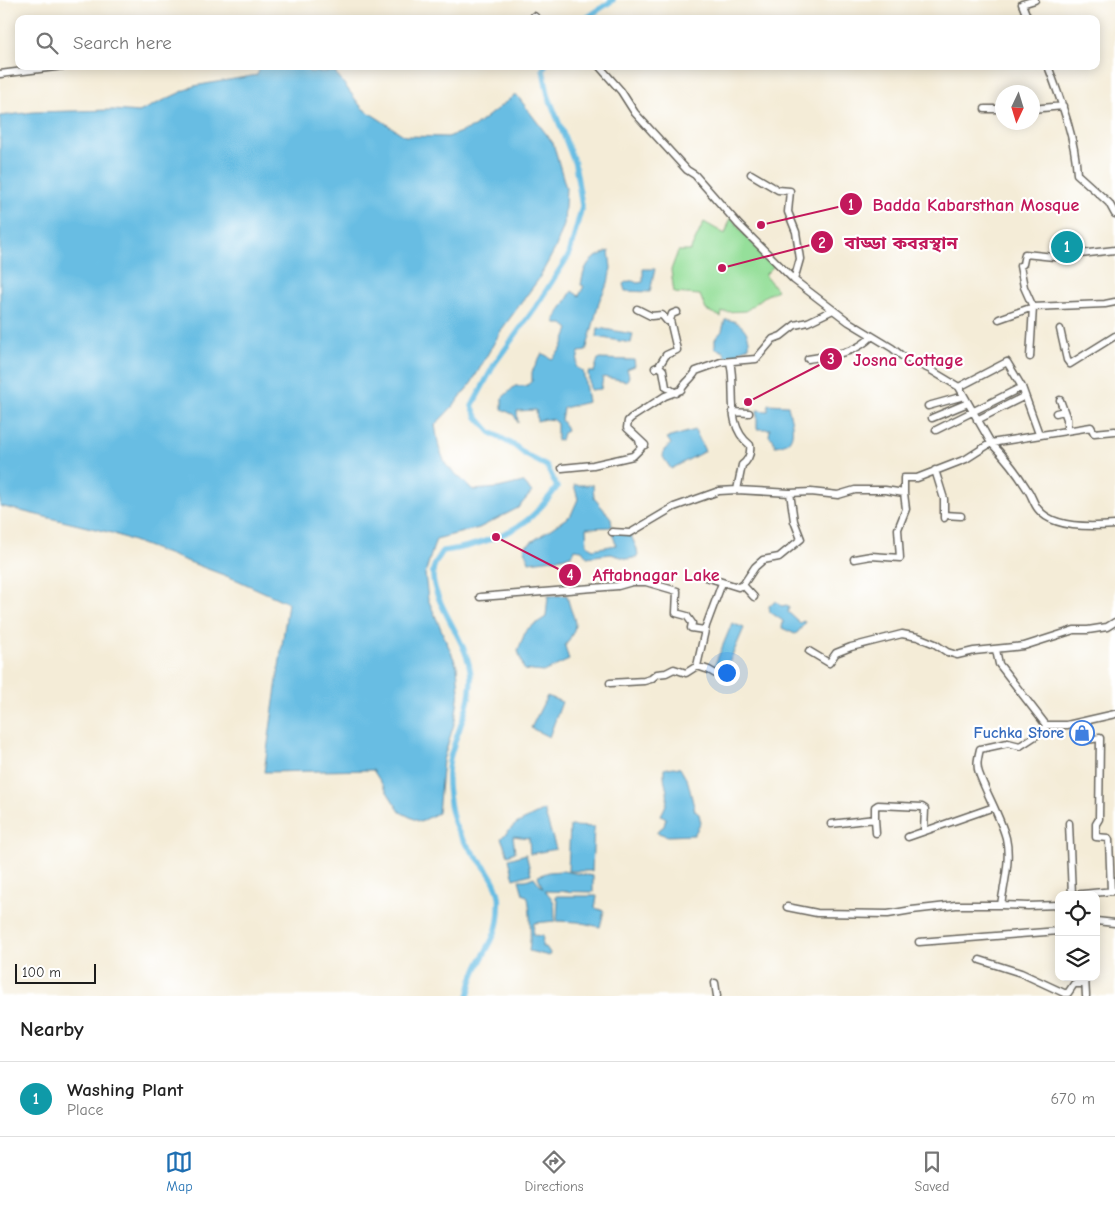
<!DOCTYPE html>
<html lang="en">
<head>
<meta charset="utf-8">
<style>
	body { margin:0; font-family:"Comic Neue","Noto Sans Bengali",sans-serif; background:#f6f6f6; color:#222 }
	.controls { position:absolute; right:15px; bottom:15px; display:grid; overflow:hidden; border-radius:10px; box-shadow:0 2px 12px #0003 }
	.controls button { width:45px; height:45px; display:grid; place-items:center; padding:0; border:0; border-bottom:1px solid #e0e0e0; background:#fff; color:#222; font:25px sans-serif }
	.compass { position:absolute; left:995px; top:85px; width:45px; height:45px; border-radius:50%; background:#fff; box-shadow:0 2px 12px #0003; rotate:184deg }
	.scale { position:absolute; left:15px; bottom:12px; width:81px; box-sizing:border-box; padding-left:5px; border:2px solid #1c1c1c; border-top:0; font-size:14px; line-height:18px; white-space:nowrap; color:#1c1c1c; -webkit-text-stroke:4px #fff; paint-order:stroke }
	.you { position:absolute; left:726px; top:672px; width:18px; height:18px; margin:-12px; border:4px solid #fff; border-radius:50%; background:#1a73e8; box-shadow:0 0 0 8px #1a73e833 }
	.badge { display:grid; place-items:center; width:32px; height:32px; border-radius:50%; background:#1f6fb2; color:#fff; font-size:16px; font-weight:700 }
	.pin { position:absolute; translate:-50% -50%; border:2px solid #fff; box-shadow:0 1px 5px #0006 }
	.list { margin:0; padding:0; list-style:none }
	h2 { display:flex; justify-content:space-between; align-items:center; height:65px; margin:0; padding:0 20px; font-size:21px }
	h2 small { font-size:16px; font-weight:400; color:#767676 }
	.list li { display:grid; grid-template-columns:32px 1fr auto; gap:15px; align-items:center; box-sizing:border-box; height:75px; padding:0 20px; border-top:1px solid #e0e0e0 }
	.list b { display:block; font-size:19px; white-space:nowrap }
	.list p { margin:0; font-size:16px; white-space:nowrap; color:#767676 }
	.list em { font-size:16px; font-style:normal; color:#767676 }
	.icon { flex:none; width:28px; height:28px; fill:none; stroke:currentColor; stroke-width:2; stroke-linecap:round; stroke-linejoin:round }
	.map { position:relative; flex:none; width:1115px; height:996px; overflow:hidden }
	.search { position:absolute; background:#fff; box-shadow:0 2px 12px #0003; left:15px; right:15px; top:15px; height:55px; display:flex; align-items:center; gap:12px; box-sizing:border-box; padding:0 18px; border-radius:10px; color:#767676; font-size:19px }
	.sheet { height:140px; background:#fff }
	nav { display:flex; justify-content:space-around; align-items:center; box-sizing:border-box; height:70px; border-top:1px solid #e0e0e0; background:#fff; font-size:14px; color:#767676 }
	nav a { display:grid; justify-items:center; gap:2px }
	nav .on { color:#1f6fb2 }
	.map>svg:first-child { display:block }
</style>
</head>
<body>
<div class="map">
<svg width="1115" height="996" viewBox="0 0 1115 996">
	<rect width="100%" height="100%" fill="#fff"/>
	<filter id="ink" filterUnits="userSpaceOnUse"><feTurbulence type="fractalNoise" baseFrequency=".02" numOctaves="2"/><feDisplacementMap in="SourceGraphic" scale="10" xChannelSelector="R" yChannelSelector="G"/><feConvolveMatrix kernelMatrix="1 2 1 2 8 2 1 2 1" color-interpolation-filters="sRGB"/></filter>
	<filter id="wash" filterUnits="userSpaceOnUse"><feTurbulence type="fractalNoise" baseFrequency=".0096" numOctaves="4" result="noise"/><feDisplacementMap in="SourceGraphic" scale="20" xChannelSelector="R" yChannelSelector="G"/><feGaussianBlur stdDeviation="1.12" result="paint"/><feColorMatrix in="noise" values="0 0 0 0 0 0 0 0 0 0 0 0 0 0 0 0 0 1.4 0 .05"/><feComposite in="paint" operator="in"/></filter>
	<g filter="url(#wash)">
		<rect width="100%" height="100%" fill="#f4ecd7"/>
		<path fill="#95df9a" stroke="#587e5b" d="M731 217 743 233 774 266 765 275 777 290 765 296 746 311 722 312 721 317 706 310 700 295 674 293 671 270 678 251H690L704 222 725 234Z"/>
		<path fill="#67bde3" stroke="#426c80" d="M261 66H305L309 72H335L362 108 405 136 448 137 474 127 516 94 553 143 566 188 564 225 555 249 538 280 502 329 472 382 454 405 435 425 439 448 446 465 473 490 498 488 523 482 532 492 518 508 479 528 436 539 425 574 428 599 457 666 459 691 455 721 443 760 438 813 420 822 400 812 373 770 264 772 288 603 237 580 112 533 0 506V116L34 112 113 110 139 112 194 86 257 75Z
			M609 251 611 268 608 283 600 299 586 351 579 352 576 367 583 371 588 402 563 408 561 420 566 427 567 431 563 433 561 440 557 441V424L554 420 545 419 537 421 536 410 517 411 518 423 514 415 502 409V398L515 386H526L532 381V372L542 353 552 359 561 349 569 329 563 324H556L555 319 572 291 579 296 584 286 581 285C585 263 589 259 609 251Z
			M643 269H655L650 292 625 291 623 284C629 280 632 280 637 283L643 282Z
			M725 320C740 319 751 333 749 347L739 351 740 360 726 358 724 352 715 348V339L722 331Z
			M598 328 633 334 631 343 597 337Z
			M598 359 634 360 635 366 627 369 629 376 627 381 603 377 601 389 590 390 588 372H594Z
			M768 404 788 405C791 422 801 444 775 446L773 439 769 436 770 429H757V410L768 411Z
			M695 430 705 451 671 469 663 457 664 450 671 444 667 438Z
			M574 485H593L594 498 611 518 612 527 586 528 587 545 593 549 616 545 612 532 630 533 637 549 638 557 628 559 611 554 587 557 582 550 575 549 573 554 562 558 529 562 524 547 571 515 578 499Z
			M567 595C572 622 583 620 565 646L569 660 543 672 524 670 518 651 526 630 546 617 548 596Z
			M776 601 781 606 787 605 789 608 788 612 800 623 804 621 805 623 798 632 795 634 782 628 783 621 770 612 769 606Z
			M732 623 744 628 725 672 714 667Z
			M547 696 562 702 549 737 531 728Z
			M673 767 680 768 688 782 695 811 699 814 701 823 694 835 667 836 656 832 664 826 666 818 661 815C674 792 663 791 664 769Z
			M544 810 556 849 530 854 529 838 513 836 515 852 508 855 501 838 516 824Z
			M570 826 594 827 592 871H568Z
			M526 854 531 874 514 879 509 859Z
			M562 871 593 876V892L545 891C557 902 554 905 555 921L534 923 533 935 543 936 542 947H546L550 953 549 956 529 951C531 942 531 903 527 896L523 894 519 880H526L534 877 543 889 538 876 549 872Z
			M555 896H597L595 908 604 911 600 927 578 922 557 921 558 902Z"/>
		<g fill="none" stroke-linecap="round" stroke-linejoin="round">
			<path stroke="#67bde3" stroke-width="5.5" d="M585 19 613 0
				M468 996C470 990 471 983 473 978 482 952 498 940 499 911 499 906 500 901 499 896 493 865 460 848 453 818 449 800 445 777 450 758 457 730 471 707 471 678 470 641 430 602 433 571 433 565 439 557 443 551 468 548 505 537 526 521 538 512 548 499 557 487L547 466 526 455 515 446 490 432 477 417 472 406 495 363 535 308 569 255 582 206 575 164 548 95 543 69 545 66"/>
		</g>
	</g>
	<g filter="url(#ink)">
		<g fill="none" stroke-linecap="round" stroke-linejoin="round">
			<defs>
				<path id="minor" d="M532 19 534 16 538 19
					M1028 19 1022 4 1035 0
					M599 66 621 91 635 113 687 170 695 175 739 225 794 280 849 322 892 348 902 356 929 369 959 387 991 443 1091 427 1094 433 1115 431
					M1048 66C1061 101 1075 137 1077 174L1109 203 1115 214
					M0 74 63 66
					M985 109H1002
					M1032 109 1063 106
					M751 174 778 190 790 191 788 212 796 232 800 259 794 280
					M1115 250 1054 257 1025 254 1023 264 1020 266 1024 287 1033 307 1105 304 1115 302
					M637 309 651 316 662 315 667 321 670 320 677 350 666 355 659 366
					M999 319 1033 307 1030 357
					M670 320 672 314 677 312
					M1060 329 1067 360 1070 364 1115 336
					M808 359C833 354 854 355 872 336
					M730 362C737 390 724 425 750 445 751 453 749 460 742 465L737 490 790 493
					M655 368 659 366 663 370 666 387 676 393
					M959 387 1007 362 1022 387 1039 434
					M1060 400 1067 419V430
					M928 406 964 396
					M733 412 749 413
					M1056 413 1064 411
					M932 418 968 403
					M977 420 1025 396
					M936 430 1022 387
					M645 445 627 428 628 421 631 418 665 396 681 390C685 382 692 379 696 371L721 362 756 359 773 339 781 336 795 325 808 322 833 310
					M562 468 593 465 633 456 641 448 639 440
					M935 470 944 499V518
					M944 515 961 516
					M612 532 630 533 674 507 719 491 737 490
					M854 559 871 556 900 558 898 529 906 509 904 493
					M706 577 738 587 743 585
					M480 597 618 586 632 582H646L677 591 676 613 687 616 692 623 691 628 704 630
					M754 597 743 585 755 567 763 560 779 557 801 539 794 521 790 493 811 492 838 495 855 490H885L904 493V478H917L966 459 991 443C1006 458 1018 474 1029 492 1032 497 1034 504 1038 509 1053 529 1093 527 1115 525
					M996 650 999 664 1046 725 1040 733 1020 746 1008 743 980 749C978 758 976 765 979 773 987 795 1000 816 1006 838 1011 860 1004 883 1001 905L1028 906 1059 905
					M809 651 829 663 836 653 851 647 902 634 918 637 935 644 947 652 957 655 974 651 1024 646 1074 630H1088L1107 627 1115 622
					M697 666 709 670 719 676
					M610 683 644 681 651 679 657 674 666 673 674 669 686 673 697 666 706 626 722 583
					M1085 722 1086 740 1100 738 1099 819 1096 824V837L1108 838 1109 840 1111 891
					M1046 725H1067L1115 714
					M875 819 876 833
					M1069 823 1072 895
					M831 824 875 819V807L878 805 922 807 925 809 924 831
					M908 837 994 807
					M1072 895 1114 891
					M787 907 817 913 888 914 912 910 956 905H1001
					M1096 921 1115 923
					M919 942 1059 931
					M980 960 1021 973 1064 993H1068L1074 984H1085
					M1085 977 1086 996
					M715 983 717 996"/>
			</defs>
			<use href="#minor" stroke="#68655d" stroke-width="9"/>
			<use href="#minor" stroke="#fff" stroke-width="6"/>
		</g>
	</g>
	<defs>
		<symbol id="shop-ring" viewBox="-11 -11 22 22"><circle r="9.5" fill="#fff" stroke="#3f7fe0" stroke-width="1.5"/><path d="M-5-2.5h2.3a2.7 3.5 0 0 1 5.4 0H5L5.5 6h-11ZM-1.5-2.5h3a1.5 2.3 0 0 0-3 0Z" fill="#3f7fe0"/></symbol>
	</defs>
	<g fill-rule="evenodd">
		<use href="#shop-ring" x="1068" y="719" width="28" height="28"/>
	</g>
	<g text-anchor="middle" dominant-baseline="central" stroke-width="4.5" stroke-linejoin="round" paint-order="stroke">
		<g font-size="16" font-weight="bold" fill="#366cbe" stroke="#fff" text-anchor="end">
			<text x="1064" y="733">Fuchka Store</text>
		</g>
	</g>
	<path fill="none" stroke="#c2185b" stroke-width="2" d="M761 225L851 204M722 268L822 242M748 402L831 359M496 537L570 575"/>
	<g fill="#c2185b" stroke="#fff" stroke-width="2">
		<circle cx="761" cy="225" r="5"/>
		<circle cx="722" cy="268" r="5"/>
		<circle cx="748" cy="402" r="5"/>
		<circle cx="496" cy="537" r="5"/>
		<circle cx="851" cy="204" r="12"/>
		<circle cx="822" cy="242" r="12"/>
		<circle cx="831" cy="359" r="12"/>
		<circle cx="570" cy="575" r="12"/>
	</g>
	<g font-size="15" text-anchor="middle" font-weight="bold" fill="#fff">
		<text x="851" y="210">1</text>
		<text x="822" y="248">2</text>
		<text x="831" y="364">3</text>
		<text x="570" y="580">4</text>
	</g>
	<g font-size="18" text-anchor="middle" font-weight="bold" fill="#c2185b" stroke="#fff" stroke-width="4.5" stroke-linejoin="round" paint-order="stroke">
		<text x="976" y="211">Badda Kabarsthan Mosque</text>
		<text x="901" y="249">বাড্ডা কবরস্থান</text>
		<text x="908" y="366">Josna Cottage</text>
		<text x="656" y="581">Aftabnagar Lake</text>
	</g>
</svg>
<div class="controls">
<button><svg class="icon" aria-label="locate" viewBox="0 0 24 24"><circle cx="12" cy="12" r="6"/><path d="M12 2v4M12 18v4M2 12h4M18 12h4"/></svg></button>
<button><svg class="icon" aria-label="layers" viewBox="0 0 24 24"><path d="M12 4l9 5-9 5-9-5zM3 14l9 5 9-5"/></svg></button>
</div>
<svg class="compass" viewBox="-18 -18 36 36"><path d="M0-13l5 13h-10z" fill="#e53935"/><path d="M0 13l5-13h-10z" fill="#767676"/></svg>
<div class="scale">100 m</div>
<div class="you"></div>
<div class="pin badge" style="left:1067px;top:247px;background:#0f9aa8">1</div>
<div class="search"><svg class="icon" aria-label="search" viewBox="0 0 24 24"><circle cx="10" cy="10" r="6"/><path d="M15 15l6 6"/></svg>Search here</div>
</div>
<section class="sheet">
<h2>Nearby<small></small></h2>
<ul class="list">
<li><span class="badge" style="background:#0f9aa8">1</span><div><b>Washing Plant</b><p>Place</p></div><em>670 m</em></li>
</ul>
</section>
<nav>
<a class="on"><svg class="icon" aria-label="map" viewBox="0 0 24 24"><path d="M3 6l6-2 6 2 6-2v14l-6 2-6-2-6 2zM9 4v14M15 6v14"/></svg>Map</a>
<a><svg class="icon" aria-label="directions" viewBox="0 0 24 24"><path d="M12 3l9 9-9 9-9-9zM9 14v-3h6M13 9l2 2-2 2"/></svg>Directions</a>
<a><svg class="icon" aria-label="saved" viewBox="0 0 24 24"><path d="M7 4h10v16l-5-4-5 4z"/></svg>Saved</a>
</nav>
</body>
</html>
